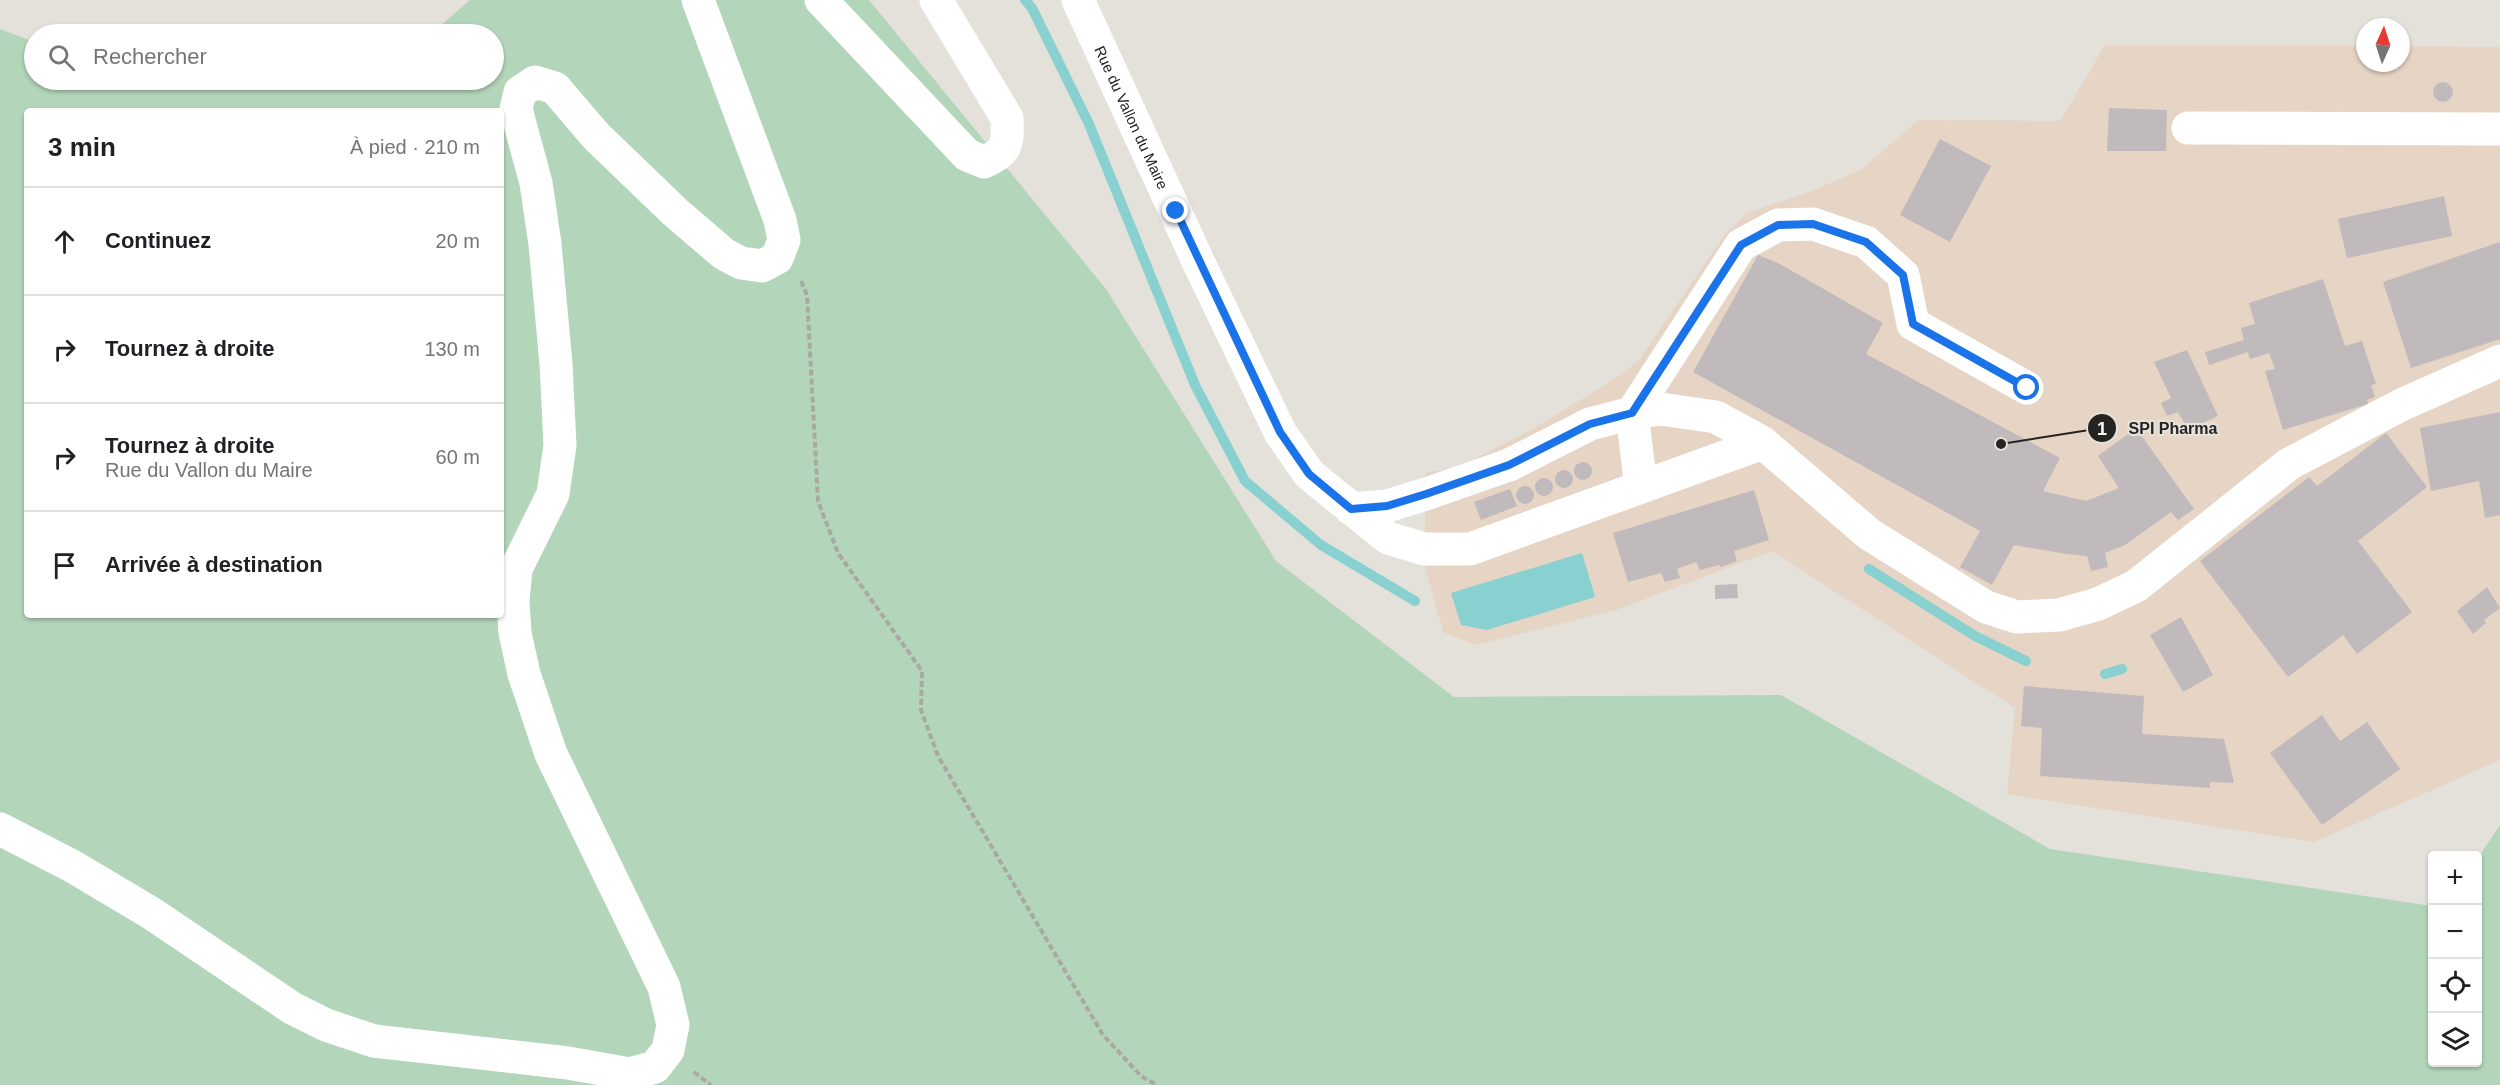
<!DOCTYPE html>
<html lang="fr">
<head>
<meta charset="utf-8">
<style>
	body { margin:0; font-family:Helvetica,sans-serif; background:#f2f2f2; color:#202124 }
	.controls { position:absolute; right:18px; bottom:18px; display:grid; overflow:hidden; border-radius:6px; box-shadow:0 2px 4px #0004 }
	.controls button { width:54px; height:54px; display:grid; place-items:center; padding:0; border:0; border-bottom:2px solid #e0e0e0; background:#fff; color:#202124; font:30px sans-serif }
	.compass { position:absolute; left:2356px; top:18px; width:54px; height:54px; border-radius:50%; background:#fff; box-shadow:0 2px 4px #0004; rotate:3deg }
	.stop { position:absolute; width:18px; height:18px; margin:-14px; border:4px solid #1a73e8; border-radius:50%; background:#fff }
	.stop.end { background:#1a73e8; border-color:#fff; box-shadow:0 2px 6px #0008 }
	.list { margin:0; padding:0; list-style:none }
	h2 { display:flex; justify-content:space-between; align-items:center; height:78px; margin:0; padding:0 24px; font-size:26px }
	h2 small { font-size:20px; font-weight:400; color:#757577 }
	.list li { display:grid; grid-template-columns:39px 1fr auto; gap:18px; align-items:center; box-sizing:border-box; height:108px; padding:0 24px; border-top:2px solid #e0e0e0 }
	.list b { display:block; font-size:22px; white-space:nowrap }
	.list p { margin:0; font-size:20px; white-space:nowrap; color:#757577 }
	.list em { font-size:20px; font-style:normal; color:#757577 }
	.icon { flex:none; width:33px; height:33px; fill:none; stroke:currentColor; stroke-width:2; stroke-linecap:round; stroke-linejoin:round }
	.map { position:relative; flex:none; width:2500px; height:1085px; overflow:hidden }
	.search { position:absolute; background:#fff; box-shadow:0 2px 4px #0004; left:24px; top:24px; width:480px; height:66px; display:flex; align-items:center; gap:15px; box-sizing:border-box; padding:0 21px; border-radius:33px; color:#757577; font-size:22px }
	.panel { position:absolute; background:#fff; box-shadow:0 2px 4px #0004; left:24px; top:108px; width:480px; height:510px; border-radius:6px }
	.map>svg:first-child { display:block }
</style>
</head>
<body>
<div class="map">
<svg width="2500" height="1085" viewBox="0 0 2500 1085">
	<rect width="100%" height="100%" fill="#e4e1db"/>
	<path fill="#e6d4c4" d="M2105 45 2365 46V63H2401V46L2500 47V760L2314 842 2007 794 2015 708 1772 551 1616 610 1476 645 1443 632 1425 567V473L1448 469 1472 460 1533 429 1621 375 1640 359 1725 234 1747 213 1812 191 1860 170 1919 120 2060 121Z"/>
	<path fill="#b3d5b9" fill-rule="evenodd" d="M470 0H869L1106 289 1276 561 1454 697 1781 695 2050 849 2432 906V1062H2478V858L2500 825V1085H0V29L34 42V80H135L151 85 204 80H494V34H431ZM27 111H501V615H27Z"/>
	<path fill="#89d0d0" d="M1582 553 1595 597 1487 630 1461 625 1451 593Z"/>
	<g fill="none" stroke-linecap="round" stroke-linejoin="round">
		<path stroke="#89d0d0" stroke-width="10" d="M1025 0 1032 8 1089 124 1195 385 1245 481 1321 545 1415 601
			M1869 569 1975 636 2026 661
			M2105 674 2122 669"/>
	</g>
	<path fill="#c1babc" d="M2433 92a10 10 0 1 1 20 0a10 10 0 1 1-20 0Z
		M2109 108 2167 110 2166 151H2107Z
		M1940 139 1991 166 1950 242 1900 215Z
		M2444 196 2452 236 2347 258 2338 219Z
		M2500 242V339L2411 368 2383 282Z
		M1758 255 1780 264 1883 323 1866 354 2060 458 2043 491 2086 501 2119 488 2098 456 2136 428 2194 509 2178 520 2171 512 2125 545 2105 553 2108 567 2091 571 2087 556 2067 554 2014 545 1992 585 1960 567 1980 531 1693 372Z
		M2323 279 2345 346 2362 341 2376 384 2371 385 2375 397 2367 400 2368 404 2283 430 2265 371 2275 369 2269 353 2250 359 2248 352 2209 365 2205 352 2244 340 2241 328 2255 324 2249 303Z
		M2187 350 2218 416 2188 430 2178 412 2167 416 2161 403 2171 398 2154 362Z
		M2500 412V515L2485 518 2479 481 2431 491 2420 428Z
		M2386 433 2427 487 2358 541 2412 612 2357 654 2343 635 2288 677 2200 561 2309 477 2317 486Z
		M1574 471a9 9 0 1 1 18 0a9 9 0 1 1-18 0Z
		M1555 479a9 9 0 1 1 18 0a9 9 0 1 1-18 0Z
		M1535 487a9 9 0 1 1 18 0a9 9 0 1 1-18 0Z
		M1516 495a9 9 0 1 1 18 0a9 9 0 1 1-18 0Z
		M1510 489 1517 506 1481 520 1474 502Z
		M1754 490 1769 540 1734 551 1737 561 1721 567 1719 565 1700 570 1696 562 1677 569 1680 578 1665 582 1661 573 1628 582 1613 533Z
		M1737 584 1738 598 1715 599V585Z
		M2487 587 2500 608 2484 620 2486 623 2473 634 2457 611Z
		M2181 617 2213 675 2183 692 2150 635Z
		M2024 686 2144 696 2142 734 2224 739 2234 783 2210 782V788L2040 776 2042 728 2021 726Z
		M2322 715 2340 741 2367 722 2400 769 2322 825 2270 753Z"/>
	<g fill="none" stroke-linecap="round" stroke-linejoin="round">
		<path stroke="#aaa8a3" stroke-width="4" stroke-dasharray="6 3" stroke-linecap="butt" d="M801 281 807 295 818 501 838 553 922 671 921 710 938 756 1103 1035 1141 1076 1157 1085
			M694 1072 711 1085"/>
		<g stroke="#fff" stroke-width="33">
			<path d="M821 0 967 155 984 162C1008 152 1008 143 1007 118L936 0"/>
			<path id="s1" d="M1078 0 1197 259 1280 432 1309 474 1388 538 1424 549H1470L1763 443"/>
			<path d="M2188 128 2500 129"/>
			<path d="M1641 487 1632 413 1741 245 1778 225 1813 224 1866 242 1903 275 1913 324 2027 388"/>
			<path d="M1351 509 1387 506 1426 494 1509 465 1590 424 1632 413 1661 409 1716 417 1763 443 1869 534 1986 607 2017 617 2059 615 2098 604 2136 586 2289 464 2401 405 2500 361"/>
			<path d="M0 829 72 866 151 913 292 1008 326 1025 374 1041 568 1063 630 1074 655 1067 668 1050 673 1025 664 987 551 754 524 674 515 633 513 601 516 569 553 494 560 445 556 364 545 244 536 183 516 109 520 92 535 82 555 88 596 136 675 212 724 254 741 263 762 266 777 258 784 240 780 220 698 0"/>
		</g>
	</g>
	<g fill="none" stroke-linecap="round" stroke-linejoin="round">
		<path stroke="#1a73e8" stroke-width="8" d="M1176 211 1280 432 1309 474 1351 509 1387 506 1426 494 1509 465 1590 424 1632 413 1741 245 1778 225 1813 224 1866 242 1903 275 1913 324 2027 388"/>
	</g>
	<g text-anchor="middle" dominant-baseline="central" stroke-width="4.5" stroke-linejoin="round" paint-order="stroke">
		<g font-size="15" fill="#252421" stroke="#e4e1db">
			<text stroke="none"><textPath href="#s1" startOffset="129">Rue du Vallon du Maire</textPath></text>
		</g>
	</g>
	<path fill="none" stroke="#252421" stroke-width="2" d="M2001 444L2102 428"/>
	<g fill="#252421" stroke="#e4e1db" stroke-width="2">
		<circle cx="2001" cy="444" r="6"/>
		<circle cx="2102" cy="428" r="15"/>
	</g>
	<g font-size="18" text-anchor="middle" font-weight="bold" fill="#fff">
		<text x="2102" y="435">1</text>
	</g>
	<g font-size="16" text-anchor="middle" font-weight="bold" fill="#252421" stroke="#e4e1db" stroke-width="4.5" stroke-linejoin="round" paint-order="stroke">
		<text x="2173" y="434">SPI Pharma</text>
	</g>
</svg>
<div class="controls">
<button>+</button>
<button>−</button>
<button><svg class="icon" aria-label="locate" viewBox="0 0 24 24"><circle cx="12" cy="12" r="6"/><path d="M12 2v4M12 18v4M2 12h4M18 12h4"/></svg></button>
<button><svg class="icon" aria-label="layers" viewBox="0 0 24 24"><path d="M12 4l9 5-9 5-9-5zM3 14l9 5 9-5"/></svg></button>
</div>
<svg class="compass" viewBox="-18 -18 36 36"><path d="M0-13l5 13h-10z" fill="#e53935"/><path d="M0 13l5-13h-10z" fill="#757577"/></svg>
<div class="stop" style="left:2027px;top:388px"></div>
<div class="stop end" style="left:1176px;top:211px"></div>
<div class="search"><svg class="icon" aria-label="search" viewBox="0 0 24 24"><circle cx="10" cy="10" r="6"/><path d="M15 15l6 6"/></svg>Rechercher</div>
<section class="panel">
<h2>3 min<small>À pied · 210 m</small></h2>
<ul class="list">
<li><svg class="icon" aria-label="ahead" viewBox="0 0 24 24"><path d="M12 20V5M6 11l6-6 6 6"/></svg><div><b>Continuez</b></div><em>20 m</em></li>
<li><svg class="icon" aria-label="right" viewBox="0 0 24 24"><path d="M7 20v-9h11M14 6l5 5-5 5"/></svg><div><b>Tournez à droite</b></div><em>130 m</em></li>
<li><svg class="icon" aria-label="right" viewBox="0 0 24 24"><path d="M7 20v-9h11M14 6l5 5-5 5"/></svg><div><b>Tournez à droite</b><p>Rue du Vallon du Maire</p></div><em>60 m</em></li>
<li><svg class="icon" aria-label="arrive" viewBox="0 0 24 24"><path d="M6 21V4h12l-3 4 3 4H6"/></svg><div><b>Arrivée à destination</b></div></li>
</ul>
</section>
</div>
</body>
</html>
